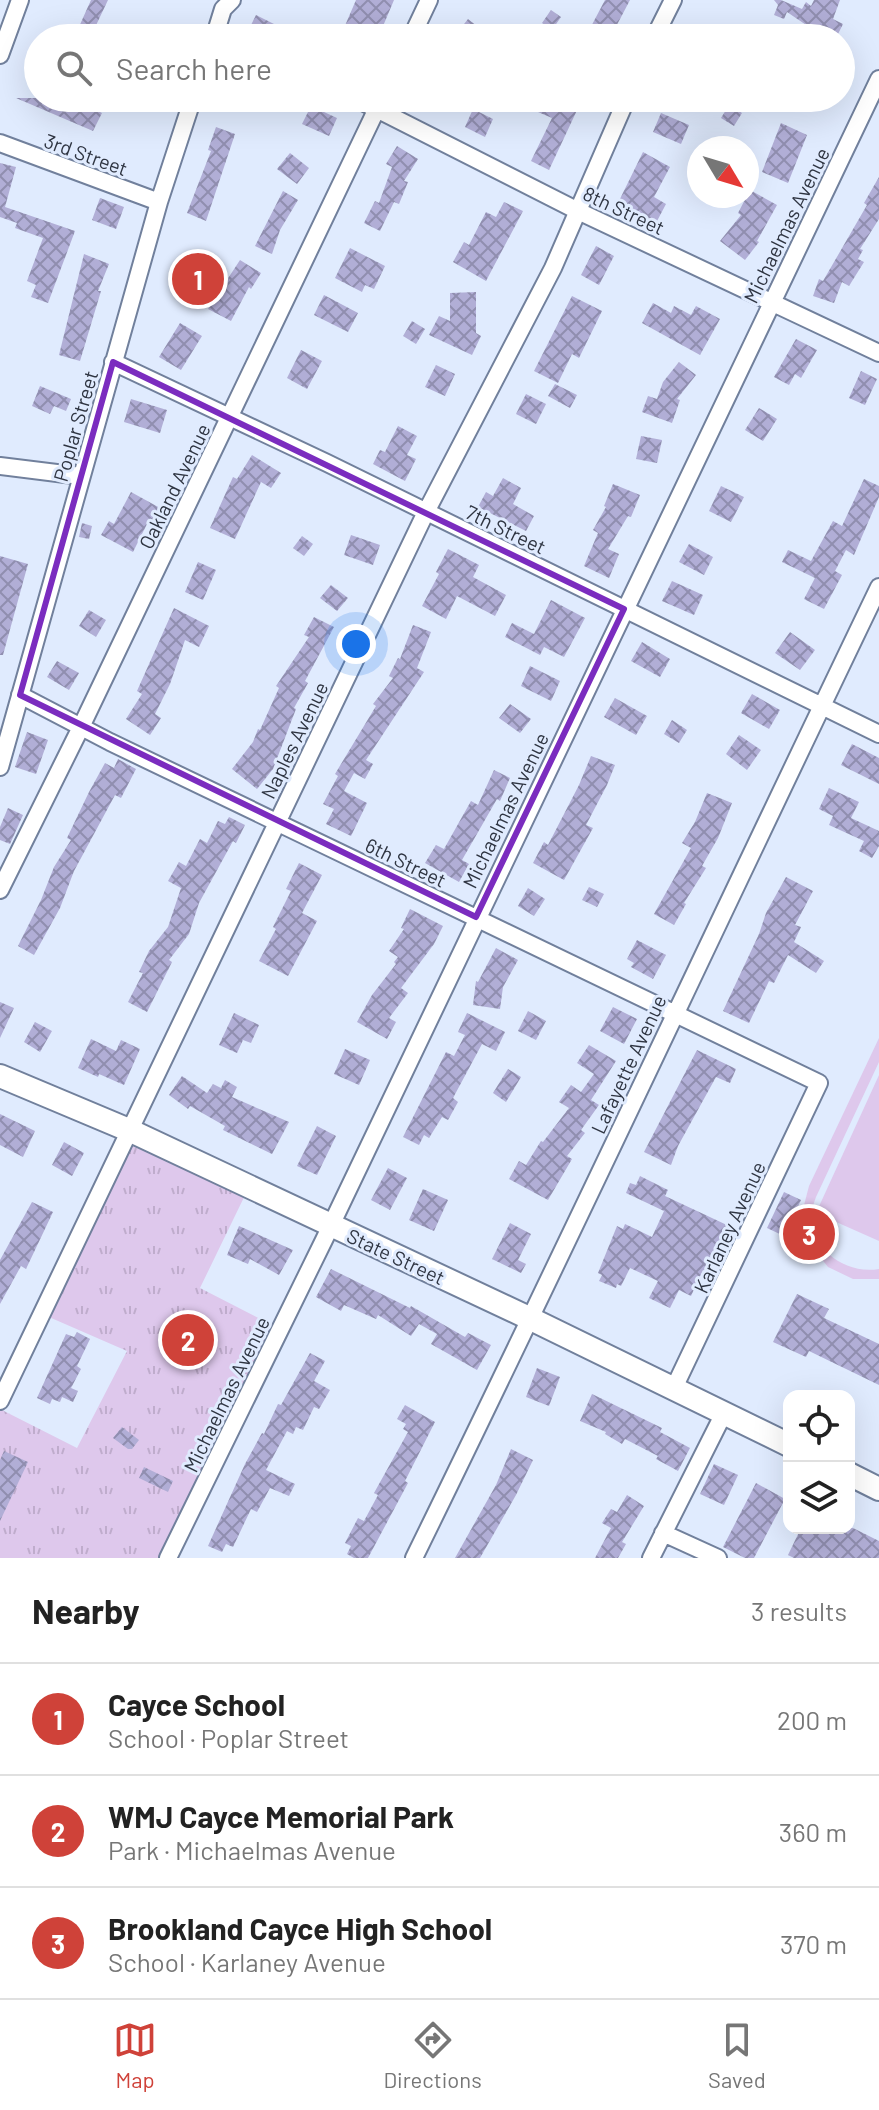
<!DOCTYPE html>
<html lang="en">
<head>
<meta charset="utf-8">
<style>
	body { margin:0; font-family:Barlow,sans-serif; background:#f6f6f6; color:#222 }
	.controls { position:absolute; right:24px; bottom:24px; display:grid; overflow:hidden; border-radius:16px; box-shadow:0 8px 32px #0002 }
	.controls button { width:72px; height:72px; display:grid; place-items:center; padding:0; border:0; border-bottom:2px solid #e0e0e0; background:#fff; color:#222; font:40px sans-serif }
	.compass { position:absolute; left:687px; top:136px; width:72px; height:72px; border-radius:50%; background:#fff; box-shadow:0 8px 32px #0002; rotate:128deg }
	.you { position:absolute; left:356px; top:644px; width:28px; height:28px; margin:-20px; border:6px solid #fff; border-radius:50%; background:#1a73e8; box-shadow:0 0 0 12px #1a73e833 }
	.badge { display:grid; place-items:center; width:52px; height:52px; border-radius:50%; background:#cf4239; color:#fff; font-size:26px; font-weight:700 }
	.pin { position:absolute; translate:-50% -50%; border:4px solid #fff; box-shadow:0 2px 8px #0006 }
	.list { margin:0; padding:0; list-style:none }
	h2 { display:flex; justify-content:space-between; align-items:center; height:104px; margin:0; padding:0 32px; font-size:34px }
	h2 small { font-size:26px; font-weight:400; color:#767676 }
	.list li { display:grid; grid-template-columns:52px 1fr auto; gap:24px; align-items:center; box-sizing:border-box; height:112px; padding:0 32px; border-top:2px solid #e0e0e0 }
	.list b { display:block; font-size:30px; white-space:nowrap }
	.list p { margin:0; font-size:26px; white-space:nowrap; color:#767676 }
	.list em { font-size:26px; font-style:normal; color:#767676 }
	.icon { flex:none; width:44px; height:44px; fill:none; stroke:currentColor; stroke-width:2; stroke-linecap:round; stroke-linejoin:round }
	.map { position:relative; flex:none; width:879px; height:1558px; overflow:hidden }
	.search { position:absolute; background:#fff; box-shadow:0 8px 32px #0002; left:24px; right:24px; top:24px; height:88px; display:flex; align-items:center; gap:20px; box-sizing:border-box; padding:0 28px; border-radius:44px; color:#767676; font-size:30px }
	.sheet { height:440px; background:#fff }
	nav { display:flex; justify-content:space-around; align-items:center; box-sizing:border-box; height:112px; border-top:2px solid #e0e0e0; background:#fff; font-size:22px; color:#767676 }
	nav a { display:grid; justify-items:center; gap:4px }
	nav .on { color:#cf4239 }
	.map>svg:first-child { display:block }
</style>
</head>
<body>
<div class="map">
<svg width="879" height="1558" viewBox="0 0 879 1558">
	<defs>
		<pattern id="park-tufts" width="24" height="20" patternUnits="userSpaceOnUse" patternTransform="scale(2)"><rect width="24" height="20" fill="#dec8ec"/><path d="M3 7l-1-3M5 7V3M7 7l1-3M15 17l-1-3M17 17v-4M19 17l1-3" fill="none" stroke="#bfaccc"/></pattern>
		<pattern id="building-cross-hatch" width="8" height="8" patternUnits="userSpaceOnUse" patternTransform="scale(2)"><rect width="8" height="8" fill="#b1aed6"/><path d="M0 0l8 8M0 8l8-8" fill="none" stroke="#908eaf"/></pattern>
	</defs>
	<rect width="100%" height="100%" fill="#e0ebfe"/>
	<path fill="#dec8ec" d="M879 1038V1062L816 1197C799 1238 838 1276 879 1269V1279H853L828 1267 808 1242 802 1213 809 1186Z
		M879 1075V1241L816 1213Z"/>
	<path fill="url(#park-tufts)" d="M131 1131 249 1187 200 1288 280 1329 168 1558H0V1409L77 1448 127 1351 42 1314Z"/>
	<path fill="url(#building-cross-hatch)" d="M91 0H108L90 38H74Z
		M356 0H394L378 38H345L348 31 344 28Z
		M605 0H630L610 38H585Z
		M774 0H781L802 9 806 2 811 6 814 0H840L833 19 843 24 836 38H816L818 33 787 12 784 19 774 15 778 5Z
		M551 10 561 17 552 30 542 23Z
		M256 15 302 38H267L249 29Z
		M468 19 492 38H453Z
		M16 98H70L102 113 93 131Z
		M131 98H167L160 112Z
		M545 98H563L579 106 549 170 531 161 552 118 538 112Z
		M729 105 742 113 734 126 721 118Z
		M311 106 337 118 329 136 302 124Z
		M473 109 493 119 485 137 465 127Z
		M661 113 689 125 681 144 653 132Z
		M781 123 807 135 788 183 762 172Z
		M216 127 235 134 206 221 187 213 211 151 208 150Z
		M397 146 418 159 404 181 408 182 399 204 394 202 380 231 364 223 375 201 379 203 392 167 386 164Z
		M643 152 670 167 654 197 666 204 656 223 618 203Z
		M290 153 309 168 297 184 277 169Z
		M0 163 16 167 5 207 75 231 48 303 31 297 36 285 27 281 43 238 15 228 17 223 0 217Z
		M879 177V219L860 249 863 250 858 259 864 262 849 286 842 282 834 303 813 296 819 279 823 281 867 205 864 203Z
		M750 190 777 205 757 241 759 242 745 260 720 241 741 215 738 213Z
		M283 191 298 200 280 230 272 254 255 246Z
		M100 198 124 207 116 229 92 220Z
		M504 202 523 211 486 281 453 262 464 242 469 245 486 212 496 217Z
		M596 246 614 256 599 285 581 275Z
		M350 248 385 266 374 289 365 285 362 292 335 278Z
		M84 254 109 264 98 291H101L80 361 59 355Z
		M240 260 261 273 251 289 249 287 231 321 208 309Z
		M476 292V333L481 336 472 355 429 335 439 316 450 321V293Z
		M324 295 358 313 348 332 314 315Z
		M572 296 602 311 579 358 572 354 558 383 534 371Z
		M653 303 671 313 674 306 691 315 696 306 720 319 700 355 642 323Z
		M412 321 425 329 416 344 403 336Z
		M180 323 202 336 181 370 159 357Z
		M796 339 817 350 801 378 795 374 789 385 774 377Z
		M301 350 322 361 307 389 287 378Z
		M679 362 696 375 677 399 680 400 672 423 642 412 648 396 657 399 663 382Z
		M436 365 455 374 445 396 425 387Z
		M861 371 877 379 865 405 849 398Z
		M555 384 577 395 570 408 548 396Z
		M40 386 71 399 66 411 54 406 50 414 32 406Z
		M526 394 546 404 536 424 516 414Z
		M131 399 167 410 160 433 124 422Z
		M759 408 777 419 763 441 745 430Z
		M398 426 417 436 407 455 416 459 405 481 373 464 380 450 385 452Z
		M641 436 662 440 657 463 636 459Z
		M252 455 281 473 271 488 261 482 235 539 210 528 233 477 237 479Z
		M503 478 521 488 513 504 534 516 526 531 478 507 486 492 493 496Z
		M864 479 879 486V497L854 555 846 550 835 571 842 575 824 609 804 599 815 578 782 562 788 550 811 561 833 521 842 526Z
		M613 484 640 495 631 517 628 516 608 549 619 554 609 578 584 566 598 533 593 530 606 507 604 506Z
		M721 486 744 497 731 522 709 511Z
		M131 492 160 508 151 524 148 522 133 552 101 535 109 521 114 524Z
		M82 523 92 526 89 539 79 537Z
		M351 535 380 545 373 565 344 555Z
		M302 536 313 544 304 556 293 548Z
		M689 544 713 557 704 575 679 562Z
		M448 549 479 565 473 577 506 595 495 616 457 596 446 619 422 606 439 574 436 572Z
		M0 556 28 564 3 655H0Z
		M198 562 216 570 203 600 185 592Z
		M672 581 703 595 694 615 662 601Z
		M331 585 348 598 337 611 320 598Z
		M551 600 585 618 564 657 544 647 540 655 505 637 512 623 534 634Z
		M174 608 209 626 199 647 185 640 170 684 155 714 161 718 150 735 126 719 142 694 137 691Z
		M89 610 106 620 96 637 79 626Z
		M314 617 334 627 305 681 308 683 294 708 296 709 273 769 257 789 232 769 253 742 258 729 260 730 279 688 276 686 309 637 304 635Z
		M413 625 431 632 417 668 424 672 366 760 373 764 365 779 354 773 344 791 367 803 351 836 326 824 334 809 323 804 338 776 335 774 376 706 373 704 393 678 389 676 398 658 400 659Z
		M790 632 815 650 800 670 775 653Z
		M642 642 670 659 660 677 631 661Z
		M57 661 79 673 69 690 47 677Z
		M530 666 560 681 551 701 521 686Z
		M752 694 780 710 769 729 741 713Z
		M615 698 647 716 636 735 604 717Z
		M510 704 531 719 520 733 499 718Z
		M672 720 687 730 679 743 664 734Z
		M27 732 48 740 36 774 15 767Z
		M739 735 761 750 747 770 726 754Z
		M852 744 879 758V784L841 765Z
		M591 756 615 765 607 785 586 825 593 828 564 880 533 863 544 842 548 845 579 785Z
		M118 759 136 769 121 798 115 795 74 871 60 908 34 955 18 946 41 900 54 867 71 840 67 838 89 792 105 763 114 768Z
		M494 770 510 778 500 801 497 799 462 860 469 864 459 882 425 863 436 845 444 849 471 801 478 805Z
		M829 788 859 802 851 818 879 831V846L872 858 859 851 864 841 829 825 833 816 819 809Z
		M707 793 732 803 718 838 702 866 706 868 684 903 686 904 674 925 654 914 691 848 682 843 695 822Z
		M8 808 23 815 10 844 0 840V827Z
		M229 817 245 825 236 843 233 841 199 903 189 934 169 960 172 962 147 1012 128 1002 143 973 139 972 149 951 168 927 181 888 168 881 179 862 186 866 200 839 207 843 218 821 225 824Z
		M299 863 322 875 302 913 317 921 288 976 259 961 276 929 273 927 291 891 286 889Z
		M786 877 813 891 795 925 801 927 794 942 824 961 816 973 788 955 774 983 769 981 749 1023 723 1011 759 934 766 913Z
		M589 887 604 894 597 907 582 900Z
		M528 888 545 899 534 916 518 906Z
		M410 909 443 926 434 944 401 988 408 993 389 1018 396 1022 387 1039 357 1022 372 995 396 964 394 962 398 957 389 951 404 929 401 928Z
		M637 940 666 955 653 979 631 967 634 963 627 959Z
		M496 948 518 960 503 987 500 1009 473 1005 476 981 478 982Z
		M0 1002 14 1008 0 1038Z
		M613 1007 637 1019 624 1044 600 1031Z
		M528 1011 546 1021 536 1040 518 1031Z
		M234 1013 259 1025 251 1043 243 1040 237 1053 219 1045Z
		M467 1013 505 1032 496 1051 482 1044 453 1098 458 1102 448 1120 442 1117 429 1138 424 1135 419 1145 403 1137 446 1052 454 1056 465 1035 458 1032Z
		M35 1022 52 1031 40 1052 24 1042Z
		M91 1039 116 1051 121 1040 140 1049 124 1085 99 1074 98 1077 78 1068Z
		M589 1045 616 1061 591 1100 599 1105 581 1130 585 1133 567 1156 572 1159 548 1200 509 1179 519 1161 526 1165 541 1141 543 1142 569 1108 559 1102 571 1085 581 1092 594 1074 577 1063Z
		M345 1049 370 1060 359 1085 334 1074Z
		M697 1050 736 1069 730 1083 716 1077 678 1146 671 1165 644 1152Z
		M508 1069 521 1077 506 1102 493 1093Z
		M182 1076 207 1093 213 1084 221 1088 225 1080 237 1087 232 1097 289 1122 272 1154 223 1130 225 1126 190 1106 188 1109 169 1095Z
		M0 1114 35 1131 23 1157 0 1145Z
		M317 1126 336 1136 317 1175 297 1166Z
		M64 1142 84 1153 72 1176 52 1165Z
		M388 1168 407 1178 390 1210 371 1200Z
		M640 1176 668 1190 665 1196 729 1226 707 1272 703 1270 691 1296 679 1290 670 1308 649 1298 658 1281 630 1268 621 1286 617 1284 616 1288 599 1281 602 1275 598 1273 617 1226 623 1229 625 1224 652 1237 664 1211 626 1193 630 1183 636 1185Z
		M423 1189 448 1200 434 1231 409 1220Z
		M784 1192 801 1200 784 1236 767 1228Z
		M32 1202 53 1212 26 1269 21 1266 0 1304V1260Z
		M510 1223 531 1234 518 1260 526 1264 521 1273 492 1259Z
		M239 1226 293 1250 279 1275 250 1259 248 1264 227 1255Z
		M331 1269 410 1308 411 1306 465 1337 468 1333 491 1345 477 1370 431 1344 437 1334 419 1324 411 1336 378 1315 376 1319 344 1305 341 1311 316 1297Z
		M797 1294 829 1309 824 1318 879 1344V1385L809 1351 806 1357 773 1342Z
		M77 1332 90 1339 77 1366 81 1369 71 1388 78 1391 73 1402 62 1397 60 1402 52 1399 50 1404 37 1398 66 1334 74 1337Z
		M310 1353 325 1361 314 1381 330 1390 319 1409 314 1407 303 1430 296 1427 293 1434 287 1431 266 1470 295 1484 289 1496 270 1488 257 1512 251 1509 233 1547 226 1544 222 1552 208 1546 245 1464 262 1433 264 1434 278 1404 281 1405Z
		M537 1368 560 1377 549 1406 526 1397Z
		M592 1394 662 1428 660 1432 690 1448 678 1471 656 1459 658 1456 625 1439 622 1444 605 1434 606 1432 580 1421Z
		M405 1405 435 1422 405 1481 408 1483 368 1558H354L347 1554 351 1546 345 1543 358 1518 364 1521 378 1495 374 1493 408 1432 403 1429 406 1424 397 1419Z
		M122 1427 139 1440 132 1449H128L113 1438Z
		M511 1449 533 1460 516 1495 480 1558H455L496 1485Z
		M4 1451 28 1462 0 1521V1460Z
		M714 1464 738 1475 724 1505 700 1494Z
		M144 1467 173 1481 168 1492 139 1478Z
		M756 1483 785 1499 754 1558H745L723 1547Z
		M627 1495 644 1506 622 1542 626 1544 618 1558H595L611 1528 602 1523 611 1509 617 1512Z
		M801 1528H853L879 1541V1558H794L788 1555Z"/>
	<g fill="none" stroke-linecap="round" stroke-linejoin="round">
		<defs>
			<path id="street" d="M214 38 223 9 232 0
				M411 38 429 0
				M654 38 673 0
				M0 55 20 0
				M355 98 578 211 879 353
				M0 143 159 202
				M113 362 327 463 879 734
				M0 466 81 476
				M20 695 110 742 819 1083 674 1388
				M0 767 159 202 193 98
				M0 890 81 727 382 98
				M0 1401 426 512 553 268 627 98
				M663 1533 718 1558
				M168 1558 324 1240 879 79
				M414 1558C572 1236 723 911 879 587
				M651 1558 724 1413"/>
			<path id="secondary" d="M0 1076 131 1131 531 1319 789 1445
				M849 1474 879 1489"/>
		</defs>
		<use href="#street" stroke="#71809c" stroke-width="20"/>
		<use href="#secondary" stroke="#71809c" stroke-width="26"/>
		<use href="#street" stroke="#fff" stroke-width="16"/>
		<use href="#secondary" stroke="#fff" stroke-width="22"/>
	</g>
	<path fill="none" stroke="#7b2cbf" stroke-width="6" stroke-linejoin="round" d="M113 362 624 609 476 917 20 695Z"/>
	<g text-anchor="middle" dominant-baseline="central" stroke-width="6" stroke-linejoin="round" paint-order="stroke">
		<g font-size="20" fill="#2f3542" stroke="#e0ebfe">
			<text transform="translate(86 154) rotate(20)">3rd Street</text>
			<text transform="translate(624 210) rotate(25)">8th Street</text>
			<text transform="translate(786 225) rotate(-64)">Michaelmas Avenue</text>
			<text transform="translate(75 426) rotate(-74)">Poplar Street</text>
			<text transform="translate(174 486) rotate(-64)">Oakland Avenue</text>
			<text transform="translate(506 529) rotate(26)">7th Street</text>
			<text transform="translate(294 740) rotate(-64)">Naples Avenue</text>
			<text transform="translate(505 810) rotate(-64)">Michaelmas Avenue</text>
			<text transform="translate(406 862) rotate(26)">6th Street</text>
			<text transform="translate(628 1064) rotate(-65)">Lafayette Avenue</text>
			<text transform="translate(729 1227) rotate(-65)">Karlaney Avenue</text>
			<text transform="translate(396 1256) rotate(25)">State Street</text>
			<text transform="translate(226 1394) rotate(-64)">Michaelmas Avenue</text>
		</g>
	</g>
</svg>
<div class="controls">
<button><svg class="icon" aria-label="locate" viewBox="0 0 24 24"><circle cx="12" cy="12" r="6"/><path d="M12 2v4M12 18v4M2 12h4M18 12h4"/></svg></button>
<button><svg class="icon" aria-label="layers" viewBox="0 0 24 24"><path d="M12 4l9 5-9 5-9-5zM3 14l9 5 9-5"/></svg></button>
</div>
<svg class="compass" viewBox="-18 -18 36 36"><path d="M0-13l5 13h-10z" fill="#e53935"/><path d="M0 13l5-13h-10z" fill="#767676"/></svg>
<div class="you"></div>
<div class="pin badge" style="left:198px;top:279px">1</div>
<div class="pin badge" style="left:188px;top:1340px">2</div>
<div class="pin badge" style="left:809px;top:1234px">3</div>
<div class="search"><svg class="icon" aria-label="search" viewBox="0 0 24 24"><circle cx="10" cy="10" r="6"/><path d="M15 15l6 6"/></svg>Search here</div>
</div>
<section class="sheet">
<h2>Nearby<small>3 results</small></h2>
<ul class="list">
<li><span class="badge">1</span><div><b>Cayce School</b><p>School · Poplar Street</p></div><em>200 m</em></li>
<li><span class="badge">2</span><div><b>WMJ Cayce Memorial Park</b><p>Park · Michaelmas Avenue</p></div><em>360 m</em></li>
<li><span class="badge">3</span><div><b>Brookland Cayce High School</b><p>School · Karlaney Avenue</p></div><em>370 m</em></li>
</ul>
</section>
<nav>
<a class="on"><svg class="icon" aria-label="map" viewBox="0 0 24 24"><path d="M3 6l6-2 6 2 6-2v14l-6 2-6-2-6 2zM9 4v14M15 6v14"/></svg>Map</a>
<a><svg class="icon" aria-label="directions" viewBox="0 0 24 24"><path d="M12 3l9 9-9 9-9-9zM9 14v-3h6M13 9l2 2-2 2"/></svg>Directions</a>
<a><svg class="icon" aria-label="saved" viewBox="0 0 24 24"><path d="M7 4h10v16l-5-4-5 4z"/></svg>Saved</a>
</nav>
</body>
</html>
